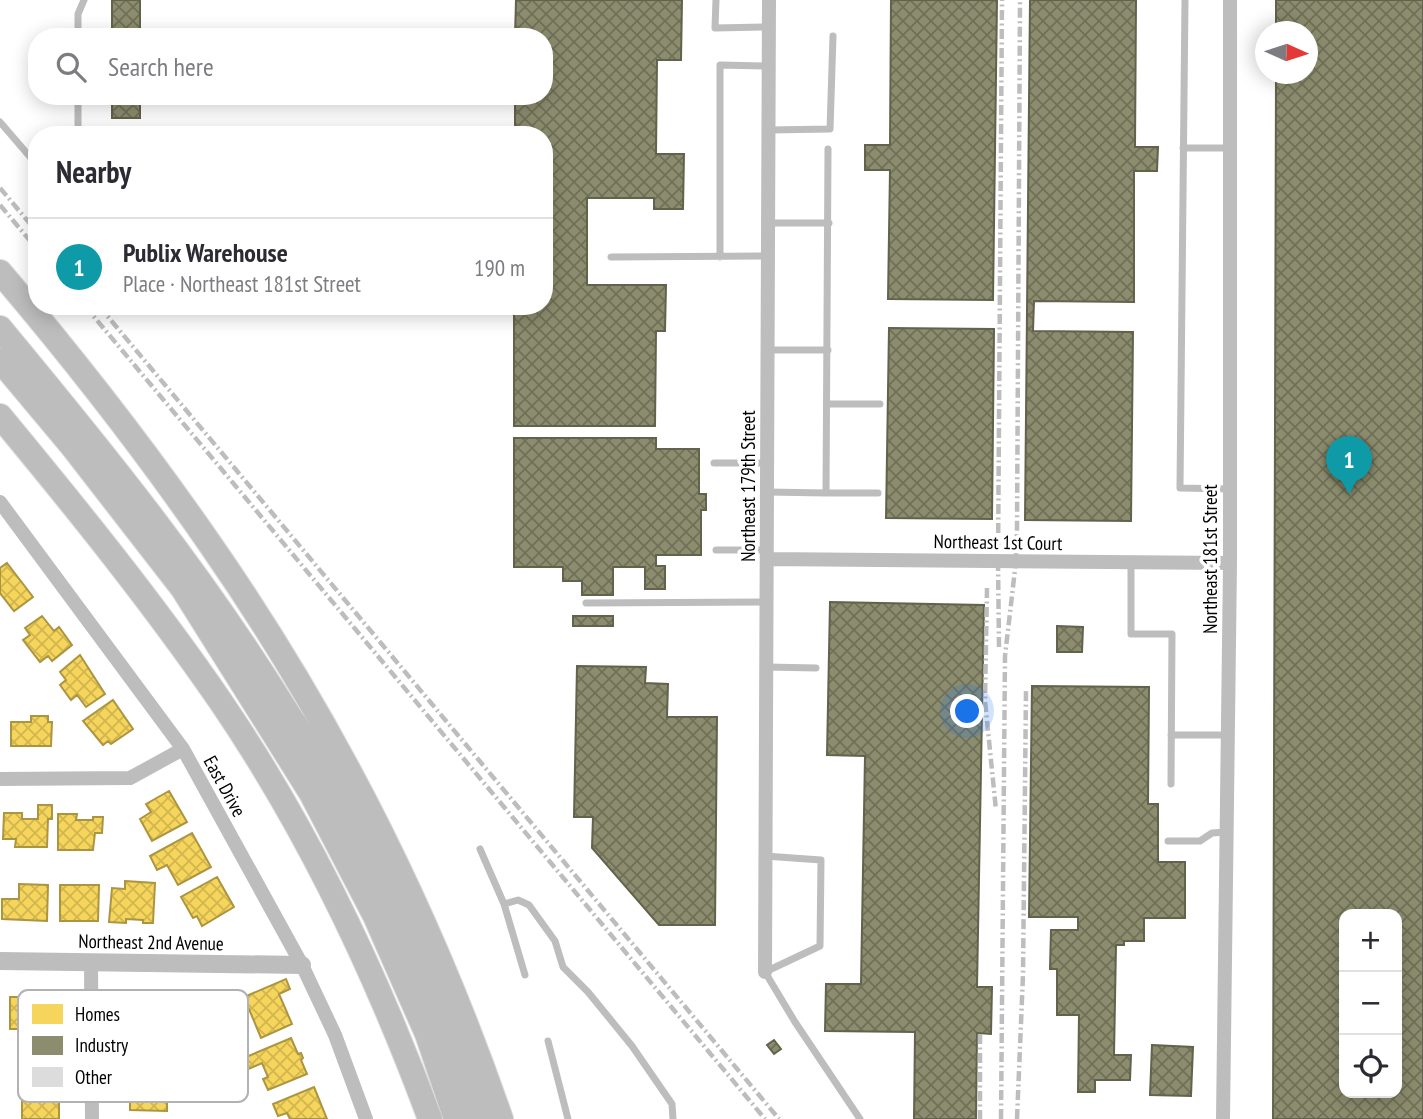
<!DOCTYPE html>
<html lang="en">
<head>
<meta charset="utf-8">
<style>
	body { margin:0; font-family:"PT Sans Narrow",sans-serif; background:#f2f2f3; color:#2b2b33 }
	.controls { position:absolute; right:21px; bottom:21px; display:grid; overflow:hidden; border-radius:14px; box-shadow:0 4px 18px #0003 }
	.controls button { width:63px; height:63px; display:grid; place-items:center; padding:0; border:0; border-bottom:2px solid #e1e1e2; background:#fff; color:#2b2b33; font:35px sans-serif }
	.compass { position:absolute; left:1255px; top:21px; width:63px; height:63px; border-radius:50%; background:#fff; box-shadow:0 4px 18px #0003; rotate:93deg }
	.you { position:absolute; left:968px; top:712px; width:24px; height:24px; margin:-18px; border:5px solid #fff; border-radius:50%; background:#1a73e8; box-shadow:0 0 0 10px #1a73e833 }
	.badge { display:grid; place-items:center; width:46px; height:46px; border-radius:50%; background:#0b8043; color:#fff; font-size:23px; font-weight:700 }
	.pin { position:absolute; translate:-50% -58px; filter:drop-shadow(0 2px 4px #0008) }
	.pin::after { content:''; position:absolute; top:37px; width:24px; height:21px; background:inherit; clip-path:polygon(0 0,100% 0,50% 100%) }
	.list { margin:0; padding:0; list-style:none }
	h2 { display:flex; justify-content:space-between; align-items:center; height:91px; margin:0; padding:0 28px; font-size:30px }
	h2 small { font-size:23px; font-weight:400; color:#7c7c81 }
	.list li { display:grid; grid-template-columns:46px 1fr auto; gap:21px; align-items:center; box-sizing:border-box; height:98px; padding:0 28px; border-top:2px solid #e1e1e2 }
	.list b { display:block; font-size:26px; white-space:nowrap }
	.list p { margin:0; font-size:23px; white-space:nowrap; color:#7c7c81 }
	.list em { font-size:23px; font-style:normal; color:#7c7c81 }
	.icon { flex:none; width:38px; height:38px; fill:none; stroke:currentColor; stroke-width:2; stroke-linecap:round; stroke-linejoin:round }
	.map { position:relative; flex:none; width:1423px; height:1119px; overflow:hidden }
	.search { position:absolute; background:#fff; box-shadow:0 4px 18px #0003; left:28px; top:28px; width:525px; height:77px; display:flex; align-items:center; gap:18px; box-sizing:border-box; padding:0 24px; border-radius:28px; color:#7c7c81; font-size:26px }
	.panel { position:absolute; background:#fff; box-shadow:0 4px 18px #0003; left:28px; top:126px; width:525px; height:189px; border-radius:28px }
	.map>svg:first-child { display:block }
</style>
</head>
<body>
<div class="map">
<svg width="1423" height="1119" viewBox="0 0 1423 1119">
	<defs>
		<pattern id="homes-cross-hatch" width="8" height="8" patternUnits="userSpaceOnUse" patternTransform="scale(1.75)"><rect width="8" height="8" fill="#f6d55c"/><path d="M0 0l8 8M0 8l8-8" fill="none" stroke="#d1b54e"/></pattern>
		<pattern id="industry-cross-hatch" width="8" height="8" patternUnits="userSpaceOnUse" patternTransform="scale(1.75)"><rect width="8" height="8" fill="#8c8c6e"/><path d="M0 0l8 8M0 8l8-8" fill="none" stroke="#707058"/></pattern>
	</defs>
	<rect width="100%" height="100%" fill="#fff"/>
	<path fill="url(#homes-cross-hatch)" stroke="#ac9540" stroke-width="2" d="M7 563 33 597 14 611 0 593V568Z
		M42 616 54 631 59 627 72 645 52 661 48 656 40 662 23 640 30 635 25 628Z
		M80 655 105 694 86 707 77 695 71 700 60 685 66 680 60 672Z
		M113 700 133 729 111 744 108 741 103 745 83 721Z
		M31 716H48V722H52L51 746H11V722H31Z
		M169 791 187 822 152 841 140 819 151 812 146 804Z
		M38 805H52V819H48L47 847H15L16 839H3L4 813H22V819H38Z
		M58 814H77L76 820H93V817H103L102 833H95L93 850H58Z
		M192 833 211 867 178 885 167 865 157 870 150 856Z
		M217 877 234 907 202 926 197 916 193 918 181 897Z
		M125 881 155 883 153 923H143V920L126 919V923L109 922 112 888 125 889Z
		M19 884 48 885 47 921 2 919V899H19Z
		M60 885H99L98 921H60Z
		M286 979 290 989 279 994 292 1024 261 1038 244 997Z
		M10 997H59V1036H42V1019H37V1036H22V1029H10Z
		M291 1038 298 1054 301 1053 303 1058 301 1060 307 1074 268 1090 263 1079 268 1077 262 1063 244 1071 239 1060Z
		M133 1063 167 1067V1111L130 1110V1094H136L137 1076H116V1068H133Z
		M314 1087 327 1119H290L287 1113 278 1116 273 1104Z
		M22 1099H59V1119H22Z"/>
	<path fill="url(#industry-cross-hatch)" stroke="#62624d" stroke-width="2" fill-rule="evenodd" d="M112 0H140V37H112Z
		M516 0H682L681 60H657L656 154H684L683 209H654V198H587V285H666L665 331H656L655 426H514V306H544V135H515V96H544V37H515Z
		M891 0H997L993 300 888 299 890 170H865V145H890Z
		M1030 0H1136L1135 147H1158L1157 171H1134V302L1034 301 1033 331 1133 332 1131 521 1025 520Z
		M1276 0H1423V1119H1273L1276 74H1308V32H1276ZM1344 914H1397V1093H1344Z
		M112 96H140V118H112Z
		M889 328 994 329 992 519 886 518Z
		M514 438H656V449H699V494H706V510H701V555H656V566H665V589H645V567H613V595H582V581H563V567H514Z
		M830 602 984 605 977 987H992L991 1034 977 1033 976 1119H914L915 1032 825 1031 826 984H861L865 756 827 755Z
		M573 616H613V626H573Z
		M1057 626 1083 627 1082 652H1057Z
		M577 666 646 667 645 683 668 684 667 717H717L715 925H659L592 848 593 817H574Z
		M1032 686 1149 687 1148 804H1158V862H1185V918H1144V941H1124V945H1116L1114 1055H1131L1130 1080H1095V1092H1078L1079 1015H1057V969H1050L1051 930H1078V917H1029Z
		M774 1040 781 1049 774 1054 767 1045Z
		M1152 1045 1193 1047 1191 1096 1150 1095Z"/>
	<g fill="none" stroke-linecap="round" stroke-linejoin="round">
		<defs>
			<path id="motorway" d="M0 272C74 359 145 450 210 544 333 721 431 916 501 1119
				M0 328C102 451 201 573 285 709 300 732 317 756 330 781 388 886 440 1005 479 1119
				M0 360 72 446 183 589 311 793 375 916 427 1034 456 1119
				M0 416C77 509 153 603 221 702 309 831 376 973 430 1119"/>
		</defs>
		<use href="#motorway" stroke="#dbdbdb" stroke-width="26"/>
		<path stroke="#bdbdbd" stroke-width="7" d="M716 0 715 28 769 27
			M1185 0 1180 488 1229 489
			M78 37V14L84 0
			M0 122 37 165
			M769 130 830 129 833 36
			M78 135V96
			M1183 148H1230
			M828 149 826 493H878
			M768 223H829
			M611 257 768 256
			M720 257V65L769 66
			M768 350H828
			M827 404H880
			M714 463H767
			M767 492 826 493
			M716 550H766
			M1131 563V634H1172L1171 784
			M586 603 766 602
			M767 667 816 668
			M1171 735H1227
			M1168 841H1200L1212 833 1226 832
			M480 849 504 904 525 975
			M765 856 821 860 820 946 765 972 795 1022 860 1119
			M504 904 518 900 529 905 555 941 563 967 588 992 632 1046 672 1104 673 1119
			M548 1041 568 1119"/>
		<path stroke="#bdbdbd" stroke-width="14" d="M0 502 183 749 302 965 335 1035 366 1119
			M767 559 1230 563
			M0 779 130 778 183 749
			M91 962 92 1119
			M765 972 769 0
			M1223 1119 1230 563V0"/>
		<path stroke="#bdbdbd" stroke-width="18" d="M0 961 302 965"/>
		<use href="#motorway" stroke="#bdbdbd" stroke-width="24"/>
		<path stroke="#bdbdbd" stroke-width="4.5" stroke-dasharray="10 3.5 2 3.5" stroke-linecap="butt" d="M0 188 37 232
			M0 205 37 249
			M85 306 765 1119
			M99 306 779 1119
			M987 588 985 701 996 810
			M999 647 998 561 1002 0
			M980 1034V1119
			M1001 1119 1005 656 1016 561 1017 529 1020 0
			M1017 1119 1023 975 1026 690"/>
	</g>
	<g text-anchor="middle" dominant-baseline="central" stroke-width="7" stroke-linejoin="round" paint-order="stroke">
		<g font-size="19" fill="#000" stroke="#fff">
			<text transform="translate(748 486) rotate(-90)">Northeast 179th Street</text>
			<text transform="translate(998 542) rotate(1)">Northeast 1st Court</text>
			<text transform="translate(1210 559) rotate(-90)">Northeast 181st Street</text>
			<text transform="translate(225 786) rotate(61)">East Drive</text>
			<text transform="translate(151 942) rotate(1)">Northeast 2nd Avenue</text>
		</g>
	</g>
	<rect x="18" y="990" width="230" height="112" rx="10" fill="#fff" stroke="#b2b2b2" stroke-width="2"/>
	<rect x="32" y="1004" width="31" height="20" fill="#f6d55c"/>
	<rect x="32" y="1036" width="31" height="19" fill="#8c8c6e"/>
	<rect x="32" y="1067" width="31" height="20" fill="#dcdcdc"/>
	<g font-size="19" fill="#000">
		<text x="75" y="1021">Homes</text>
		<text x="75" y="1052">Industry</text>
		<text x="75" y="1084">Other</text>
	</g>
</svg>
<div class="controls">
<button>+</button>
<button>−</button>
<button><svg class="icon" aria-label="locate" viewBox="0 0 24 24"><circle cx="12" cy="12" r="6"/><path d="M12 2v4M12 18v4M2 12h4M18 12h4"/></svg></button>
</div>
<svg class="compass" viewBox="-18 -18 36 36"><path d="M0-13l5 13h-10z" fill="#e53935"/><path d="M0 13l5-13h-10z" fill="#7c7c81"/></svg>
<div class="you"></div>
<div class="pin badge" style="left:1349px;top:494px;background:#0f9aa8">1</div>
<div class="search"><svg class="icon" aria-label="search" viewBox="0 0 24 24"><circle cx="10" cy="10" r="6"/><path d="M15 15l6 6"/></svg>Search here</div>
<section class="panel">
<h2>Nearby<small></small></h2>
<ul class="list">
<li><span class="badge" style="background:#0f9aa8">1</span><div><b>Publix Warehouse</b><p>Place · Northeast 181st Street</p></div><em>190 m</em></li>
</ul>
</section>
</div>
</body>
</html>
